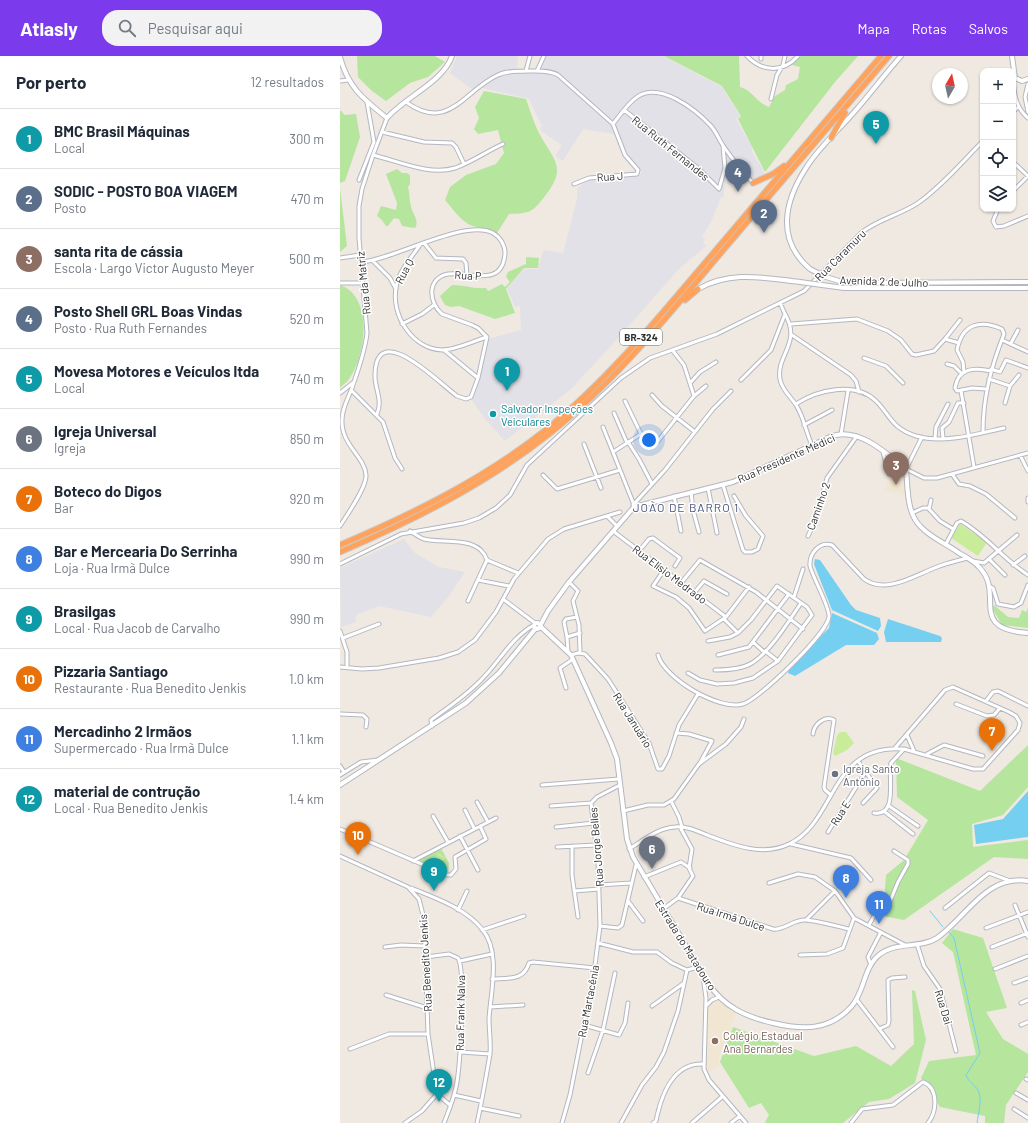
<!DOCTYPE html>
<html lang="pt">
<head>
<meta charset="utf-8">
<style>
	body { margin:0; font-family:Barlow,sans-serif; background:#f2f2f3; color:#1f2937 }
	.controls { position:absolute; right:12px; top:12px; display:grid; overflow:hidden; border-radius:8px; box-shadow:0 1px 3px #0004 }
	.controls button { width:36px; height:36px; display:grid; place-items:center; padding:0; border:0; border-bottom:1px solid #e0e1e3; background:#fff; color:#1f2937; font:20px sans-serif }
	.compass { position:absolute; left:592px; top:12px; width:36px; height:36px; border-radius:50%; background:#fff; box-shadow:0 1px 3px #0004; rotate:9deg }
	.you { position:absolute; left:309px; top:384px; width:14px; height:14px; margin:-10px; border:3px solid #fff; border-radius:50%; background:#1a73e8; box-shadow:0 0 0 6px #1a73e833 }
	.badge { display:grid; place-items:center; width:26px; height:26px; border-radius:50%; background:#7c3aed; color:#fff; font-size:13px; font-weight:700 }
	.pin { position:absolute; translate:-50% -33px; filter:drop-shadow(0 1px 2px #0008) }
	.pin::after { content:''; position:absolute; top:21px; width:14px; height:12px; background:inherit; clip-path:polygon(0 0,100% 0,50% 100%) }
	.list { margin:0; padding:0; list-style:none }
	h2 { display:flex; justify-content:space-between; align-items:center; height:52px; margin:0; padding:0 16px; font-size:17px }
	h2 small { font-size:13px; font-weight:400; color:#747a83 }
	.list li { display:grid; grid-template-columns:26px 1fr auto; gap:12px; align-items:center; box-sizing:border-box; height:60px; padding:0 16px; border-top:1px solid #e0e1e3 }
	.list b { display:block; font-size:15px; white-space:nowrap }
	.list p { margin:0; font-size:13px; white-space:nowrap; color:#747a83 }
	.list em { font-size:13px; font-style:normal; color:#747a83 }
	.icon { flex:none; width:22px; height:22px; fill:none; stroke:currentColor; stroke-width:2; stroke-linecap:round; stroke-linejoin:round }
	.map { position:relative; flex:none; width:688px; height:1067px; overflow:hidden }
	header { display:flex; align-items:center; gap:24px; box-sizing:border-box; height:56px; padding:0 20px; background:#7c3aed; color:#fff }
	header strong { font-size:19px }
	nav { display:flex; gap:22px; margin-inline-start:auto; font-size:14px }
	.search { width:280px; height:36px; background:#f2f2f3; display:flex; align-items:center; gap:10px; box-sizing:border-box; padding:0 14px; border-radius:16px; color:#747a83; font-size:15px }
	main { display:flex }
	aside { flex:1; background:#fff }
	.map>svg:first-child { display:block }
</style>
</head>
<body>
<header>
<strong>Atlasly</strong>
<div class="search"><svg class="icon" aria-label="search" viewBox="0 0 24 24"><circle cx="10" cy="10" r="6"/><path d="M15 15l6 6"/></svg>Pesquisar aqui</div>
<nav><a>Mapa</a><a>Rotas</a><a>Salvos</a></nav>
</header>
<main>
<aside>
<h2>Por perto<small>12 resultados</small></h2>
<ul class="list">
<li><span class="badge" style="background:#0f9aa8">1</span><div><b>BMC Brasil Máquinas</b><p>Local</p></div><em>300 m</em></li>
<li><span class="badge" style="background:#5c6f8a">2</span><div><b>SODIC - POSTO BOA VIAGEM</b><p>Posto</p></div><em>470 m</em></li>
<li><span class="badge" style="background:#8d6e63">3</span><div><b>santa rita de cássia</b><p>Escola · Largo Victor Augusto Meyer</p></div><em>500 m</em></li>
<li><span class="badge" style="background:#5c6f8a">4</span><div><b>Posto Shell GRL Boas Vindas</b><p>Posto · Rua Ruth Fernandes</p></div><em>520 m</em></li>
<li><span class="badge" style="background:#0f9aa8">5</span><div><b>Movesa Motores e Veículos ltda</b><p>Local</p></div><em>740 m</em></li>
<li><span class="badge" style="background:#6b7280">6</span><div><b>Igreja Universal</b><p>Igreja</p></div><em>850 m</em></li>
<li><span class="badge" style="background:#e8710a">7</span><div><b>Boteco do Digos</b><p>Bar</p></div><em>920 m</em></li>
<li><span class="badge" style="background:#3f7fe0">8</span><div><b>Bar e Mercearia Do Serrinha</b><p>Loja · Rua Irmã Dulce</p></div><em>990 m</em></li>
<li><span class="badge" style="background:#0f9aa8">9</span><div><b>Brasilgas</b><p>Local · Rua Jacob de Carvalho</p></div><em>990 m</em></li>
<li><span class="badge" style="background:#e8710a">10</span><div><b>Pizzaria Santiago</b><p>Restaurante · Rua Benedito Jenkis</p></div><em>1.0 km</em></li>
<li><span class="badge" style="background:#3f7fe0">11</span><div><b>Mercadinho 2 Irmãos</b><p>Supermercado · Rua Irmã Dulce</p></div><em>1.1 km</em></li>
<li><span class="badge" style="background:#0f9aa8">12</span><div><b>material de contrução</b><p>Local · Rua Benedito Jenkis</p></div><em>1.4 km</em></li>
</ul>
</aside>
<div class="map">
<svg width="688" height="1067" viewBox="0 0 688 1067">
	<rect width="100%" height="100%" fill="#efe9e1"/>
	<path fill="#e3e1e8" d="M117 0H178L177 12 188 14 199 13 205 0H323L382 31 400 60 396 63 412 91V96L422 112 424 118 414 125 399 109 396 111 389 103 383 142 381 141 371 166 362 181 365 183 363 186 366 190 339 213 271 290 230 334 165 385 144 362 132 344 140 323 148 283 181 274 180 250 175 251 167 233 184 213H198L203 194 223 197 237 143V133L247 124 297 120 302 117 289 102 283 89 280 91 274 78 243 73 223 105 215 100 222 89 201 75 200 72 202 70 189 43 143 32 141 27 133 34 110 17Z
		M64 483 75 497 99 511 125 516 108 541 91 561 39 550 18 558 15 562 16 566 1 571 0 512Z"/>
	<path fill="#f0e6d1" d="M564 418 565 438 545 435 548 424Z
		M374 944 378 945 396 957 379 1000V1010L367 1017 364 1003 367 950Z"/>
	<path fill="#b6e59e" d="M17 0H95L105 6 88 21 70 27 46 45 32 35 18 21Z
		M324 0H399L400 31C412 34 417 47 429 51L435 40 445 34 446 29 458 23 460 11 452 9 461 0H518L495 26 425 116 398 63 401 60 382 30Z
		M144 35 186 43C190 54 193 65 198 75 212 103 229 110 205 140 192 157 190 157 169 158L157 177C149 171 139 173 130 169 120 164 112 152 105 144L110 131 126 119 156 108 164 97 158 74 138 78 134 73 139 62 135 51Z
		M0 54 5 59 16 58 20 81 5 125 0 127Z
		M57 113 62 117H67L70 119V128L68 131C70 138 69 143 71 150 72 158 80 164 75 172L62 170 59 163 54 162 48 170H46L41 163 37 160 41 150 56 154 57 147 46 118Z
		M0 132 7 190 0 196Z
		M186 201 199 202 198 212H184L166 233 175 257 155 263 119 250 111 251 105 249 100 240 112 229C124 229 134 233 146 232L148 235 162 228 165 231 170 226 166 221 168 216 186 208Z
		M0 229C34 241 26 300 9 323 7 327 3 328 0 332Z
		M654 549 668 561 679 562 682 554 686 556 688 552V572L662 569 652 552Z
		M688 689V731L663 759 632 768 633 791 688 784V803L654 801 564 864 543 860 546 819 564 804 588 764 557 741 556 702 640 735Z
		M101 792 109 807 108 816H104L80 806 79 804Z
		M613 873 643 882 667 952 646 956 663 983 688 998V1016L666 1049 664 1067H645V1060L600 1051 581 1022 589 1005 636 999 613 896 602 887Z
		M572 934 575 935 586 984 575 1027 549 1043 529 1046 503 1067H426L425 1066 429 1059 421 1047 409 1052 380 1006 393 971 474 1000 516 990 551 1010 574 988Z"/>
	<path fill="#c9ec9a" d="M620 468 647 486 638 500 611 482Z
		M500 676H506L514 687 507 694 495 700 493 697 497 680Z
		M98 797 105 801 100 812 92 808Z"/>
	<path fill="#75cff0" d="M475 503 480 504 511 549 516 554 540 562 541 570 538 575 492 554 474 508Z
		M492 557 537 577 539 583 534 589H506L455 620 448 617 449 611 489 572Z
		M548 563 600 580 602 582 601 586H546L544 576Z
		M688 735V781L636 788 634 769 663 763Z"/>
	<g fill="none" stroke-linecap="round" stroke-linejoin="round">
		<path stroke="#75cff0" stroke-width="1" d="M590 855 603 871
			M609 876 614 882 640 997 626 1019C629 1027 634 1028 638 1034 643 1043 638 1058 637 1067"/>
		<defs>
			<path id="street" d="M407 0C422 16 443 17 458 0
				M421 3V0
				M186 15 190 0
				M197 15 204 0
				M673 21C674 37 675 51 688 62
				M0 25 8 24
				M688 28 685 41 688 56
				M431 43 437 19 443 9 445 0
				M66 46C109 77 124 34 158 19 168 14 178 16 188 15 197 15 210 14 218 19L273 68C280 59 288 47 297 41 320 25 356 54 371 70 377 77 379 84 384 91 393 104 402 115 413 127
				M284 54 359 113 379 133 385 112 383 90
				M673 56 678 51
				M42 76 84 86 112 87 116 91 124 108
				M33 99C58 105 90 120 115 112 132 106 147 95 163 88
				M673 106 688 120
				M19 124 34 86 27 46
				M234 128 249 122 297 118 298 114 285 99 273 68
				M673 135 688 120
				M658 153 653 165 656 171 664 170 688 160
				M84 187 96 202 123 203 126 207 127 220
				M80 189C71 202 58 216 56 232 51 260 73 293 102 294 116 294 133 285 147 281
				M0 202 20 199
				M33 205 50 222 56 233
				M21 206C54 204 124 162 153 177 160 181 165 189 165 197 163 233 128 215 108 218 87 222 88 246 102 258L132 269 138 272 147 281 138 322
				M0 227H23
				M445 258C462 287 436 299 440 323 441 333 451 341 456 349 464 361 466 377 472 389
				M62 268 82 258 94 249
				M451 268 517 263 548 275 561 284 572 298 576 299 594 295 605 283 620 264
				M452 279 511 319 516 325 519 336
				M605 283 619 287
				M662 284 688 296
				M671 287 678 274
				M333 295 344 309 354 340
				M524 302 546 310 563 327
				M607 308 614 310 622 318
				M651 313 660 316 666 304 688 312
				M624 316 623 306 617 294C622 268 640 263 662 273L664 278C651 311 643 341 643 376
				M649 323 670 330
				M401 324 431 294 445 258 440 247
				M351 326 360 316 376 306
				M646 333 632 332 617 335 615 332C618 312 634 311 651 315
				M11 334 43 366 55 402 62 413
				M621 335 634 411
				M0 337 14 326
				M312 339 322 350 355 376
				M285 345 301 378 313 389 318 385 354 340 366 330
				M665 347 670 330 679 319
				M456 348C477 334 515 325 536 345 551 360 551 372 576 380 604 388 637 378 664 372
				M274 357 287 387
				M37 358C43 344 35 334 35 320 35 260 101 329 117 340L126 343 131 341 138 322 104 294
				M464 369 492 354
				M263 371 294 449
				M501 378 508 335
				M582 381 566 413 584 422H597L688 397
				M595 382 596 371 608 348
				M603 382 602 372 609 366 618 347H624
				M288 386 299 403 312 428
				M244 388 261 432
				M273 396 301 378
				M543 396 549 418 558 419 562 409
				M680 399 688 415
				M612 418 619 428 630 430 646 438 675 462
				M203 419 217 433 280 414
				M383 429 403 494 405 496H412L418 493 423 480 406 460 394 440
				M368 432 377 477
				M351 436 353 454 359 476
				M334 440 341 475
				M688 442V446
				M293 449 325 414 373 353 391 335
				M589 453 591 444
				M572 457 583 452H588L600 465 613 473
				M267 460 277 470
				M0 470C7 459 27 431 26 419 25 401 1 389 2 364 2 352 8 343 12 332 18 314 25 296 27 277L19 182V150L22 133 33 99 47 62
				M70 475C75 478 80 482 84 483 104 488 139 479 147 504
				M273 475 386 561
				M468 480 476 463 487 422 517 380
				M606 488 617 467 621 465C647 480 663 503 688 519
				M299 495 309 483 313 482 340 502 335 510
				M649 503 665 519
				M147 504 178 517
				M633 505 644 507 677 479
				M0 508 61 478 124 467 139 462 156 452 170 439 187 409 281 322 310 302 377 278 464 235 521 177C538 163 560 159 578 147 602 130 622 106 643 85
				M673 509 685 500
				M324 514 313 530 336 541 349 552 365 575 386 561 409 531
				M138 524 169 530
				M229 526 238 535 233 545 239 569 240 596
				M341 527 360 504 416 536 463 573
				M649 530 653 532 658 548 674 551 681 547 688 529
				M354 537 364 525 387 538
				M454 541 463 513
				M163 543 195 567
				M128 545 147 504
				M384 563 398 577
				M0 575 7 596V611
				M227 581 224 566 226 563 237 561
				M3 582 39 568
				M413 586 424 596
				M228 595 227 581 240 577
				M425 595 438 605
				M231 599 238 597 245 598 268 623 309 687 318 713H322L329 700 339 669 358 638
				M318 599C324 622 379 655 403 648 418 644 487 578 489 561 490 551 473 522 470 510 469 498 479 485 492 489L524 523C546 539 575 519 597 511 607 507 617 505 627 502
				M378 599 409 591 449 538
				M0 611 22 613 39 612 99 602 118 596 135 584 156 556 174 523 208 483 224 473 280 456
				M375 614C386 614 402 613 412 607 430 596 449 565 461 547
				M348 617 360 624 377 628 394 627 413 622 438 605 472 559 467 551 437 530 411 564 398 577 390 581 368 585
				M226 632 220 612 233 603
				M646 645 653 636 658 635 688 650
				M616 648 647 660 654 659 660 652
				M0 658 23 659 27 663 26 671
				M92 670 91 664C109 651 127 639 142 623 159 606 172 581 194 569
				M336 677 349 678 372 685 360 707
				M473 678C474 668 485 659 494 664L484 731 485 734 491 739
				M567 679 574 695
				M587 698 604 689 643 700
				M518 705 537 732 523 747
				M0 710 4 716
				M0 719 21 706 38 704
				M202 729 279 723
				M331 745 339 761 342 771
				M137 746 148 766
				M211 750 251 747
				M549 750 578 770
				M125 754 134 772
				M283 755 308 749H324L334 743 359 708 386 688 401 671 404 663
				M545 756 573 778
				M534 757C558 761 548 722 551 707L564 693
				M93 760 108 786
				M216 771 254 767
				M0 773 107 819H111L116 813 115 801 146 783 140 770
				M488 776 525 717
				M120 780 138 814
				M451 788 511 802 531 824
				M232 790V819L238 861
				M217 791 256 789
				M289 793C304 784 318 772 335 771 347 770 357 775 367 779 393 789 422 801 449 788 497 766 489 687 564 693L633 713H643L678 674 680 667 676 660 669 656 613 631 605 634 555 692
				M0 800 68 831 79 843 84 863 88 978 97 1038 82 1055 65 1067
				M73 805 156 762
				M304 821 341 806 350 812
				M429 827 458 818 475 821 495 835 514 862 565 889
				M259 829 291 827
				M71 832C95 842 125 852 142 873 161 895 151 935 149 962 149 974 151 986 150 998 146 1021 142 1045 137 1067
				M234 835 259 833
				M338 842 433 873C444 875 453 863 466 864 478 865 496 870 509 873
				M288 845 303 865
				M675 849 688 881
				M605 852 649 817 670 825
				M323 853 338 842 353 820 349 812 352 793 340 771
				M118 854 127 835
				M466 864 495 835
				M529 869 535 858 549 848 558 826 568 808V804L554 795
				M260 870 278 872 282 869 296 809
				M646 872 688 856
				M142 874 184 860
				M258 887 293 896H317L332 907 347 914 358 911
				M577 888 584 910 600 933 616 995
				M45 891 61 889 85 890
				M652 891 688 877
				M460 899 487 898 503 892 514 862
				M86 901 109 898 118 902C126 915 120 1007 117 1026 115 1040 109 1054 104 1067
				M120 905 152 898
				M531 909 528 901 541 876
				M655 913 688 900
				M363 920 366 942 364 1013 369 1024 406 1067
				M152 923C168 922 184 925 189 907L193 906 255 912
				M674 927 688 922
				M46 939 87 952
				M517 944 553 991
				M681 947 688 944
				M312 950 344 927
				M366 950 372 944 379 941
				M150 951 183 949
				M244 969 279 979 285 967 288 947
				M681 969 688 966
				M539 973 548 969 549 965 548 924 552 922 565 921
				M10 993 49 978H88
				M120 996 150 998
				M248 1017 263 974 275 917
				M686 1023 688 1024
				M676 1037 688 1044
				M97 1038 110 1049
				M114 1039 141 1045
				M140 1052 179 1060
				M674 1053 688 1062
				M222 1067 230 1039 254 917 260 870 258 805 251 747 257 741 280 729
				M281 1067 302 1029 316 1011 324 996 338 955 347 914
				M313 1067 316 1065C321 1040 333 1006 364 1008
				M352 1067 382 1041
				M391 1067 400 1060
				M511 1067 522 1053 553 1049 583 1026C599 1032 597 1056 588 1067"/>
			<path id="secondary" d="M672 0 675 22 682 25 688 23
				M0 1C8 31 23 43 47 62 65 41 103 26 112 0
				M470 213C436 184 444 146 466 112 479 91 500 73 516 54 531 37 545 18 561 0
				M486 221 499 225 522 227 688 226
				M482 229 504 232H688
				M358 233C392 214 423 222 460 226
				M194 570a3 3 0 1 1 6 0a3 3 0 1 1-6 0Z
				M200 570 231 599 271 687 277 703 287 783 293 801 368 927C384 951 406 961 433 967 462 974 489 975 511 951 525 936 523 912 539 899 556 885 580 893 597 882 626 862 646 818 688 825
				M200 570 208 555 229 526 294 451 393 426 492 380C519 371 546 397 566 413 568 431 566 457 581 471 591 482 607 488 619 497 626 501 634 505 639 511 666 538 626 573 688 577
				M0 729 126 647 159 617 196 572"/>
			<path id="highway" d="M491 82 505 57
				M413 127 433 118 444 110
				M345 244 358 233
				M0 489C73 458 144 423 207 373 268 324 319 261 370 201 427 134 484 67 541 0
				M0 496C74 464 146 428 209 378 276 325 330 257 385 192 439 128 494 64 549 0"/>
		</defs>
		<use href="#street" stroke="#b4b7c1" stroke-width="5"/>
		<use href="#secondary" stroke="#b4b7c1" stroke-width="6"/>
		<use href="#highway" stroke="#c9c9c9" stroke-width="7"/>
		<use href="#street" stroke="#fff" stroke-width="3"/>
		<use href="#secondary" stroke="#fff" stroke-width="4"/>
		<use href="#highway" stroke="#ffa35c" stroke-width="5"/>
		<defs>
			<path id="secondary-bridge" d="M470 213 486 221
				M460 226 482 229"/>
		</defs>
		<use href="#secondary-bridge" stroke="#b4b7c1" stroke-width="6" stroke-linecap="butt"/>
		<use href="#secondary-bridge" stroke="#fff" stroke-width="4"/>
	</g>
	<circle fill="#0f9aa8" stroke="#fff" stroke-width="1.5" cx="153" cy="358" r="4"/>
	<circle fill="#6b7280" stroke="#fff" stroke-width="1.5" cx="495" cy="718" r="4"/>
	<circle fill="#8d6e63" stroke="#fff" stroke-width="1.5" cx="375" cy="985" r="4"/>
	<g text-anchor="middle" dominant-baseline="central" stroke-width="3" stroke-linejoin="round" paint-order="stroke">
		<rect fill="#fff" stroke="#6d6d6d" stroke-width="1" x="280" y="273" width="42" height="16" rx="3"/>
		<g font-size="10" font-weight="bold" fill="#2e2e2e">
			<text x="301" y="281">BR-324</text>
		</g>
		<g font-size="11" fill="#2e2e2e" stroke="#fff">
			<text transform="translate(331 92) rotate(39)">Rua Ruth Fernandes</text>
			<text transform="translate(270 120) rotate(-4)">Rua J</text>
			<text transform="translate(500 199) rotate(-45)">Rua Caramuru</text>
			<text transform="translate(64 215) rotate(-62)">Rua Q</text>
			<text transform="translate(128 219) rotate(3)">Rua P</text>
			<text transform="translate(544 225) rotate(2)">Avenida 2 de Julho</text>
			<text transform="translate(23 227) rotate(-96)">Rua da Matriz</text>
			<text transform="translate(446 402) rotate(-24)">Rua Presidente Médici</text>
			<text transform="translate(478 450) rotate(-71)">Caminho 2</text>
			<text transform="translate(330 518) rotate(37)">Rua Elísio Medrado</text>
			<text transform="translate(293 664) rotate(58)">Rua Januário</text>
			<text transform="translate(500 757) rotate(-58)">Rua E</text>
			<text transform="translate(256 791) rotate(-95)">Rua Jorge Belles</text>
			<text transform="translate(391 860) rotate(18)">Rua Irmã Dulce</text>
			<text transform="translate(346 889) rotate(58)">Estrada do Matadouro</text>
			<text transform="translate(85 907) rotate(-93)">Rua Benedito Jenkis</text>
			<text transform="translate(248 945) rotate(-79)">Rua Martacênia</text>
			<text transform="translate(604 951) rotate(73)">Rua Dai</text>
			<text transform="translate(120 957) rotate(-89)">Rua Frank Nalva</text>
		</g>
		<g font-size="11" fill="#0d838f" stroke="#fff" text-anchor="start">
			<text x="161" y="352">Salvador Inspeções<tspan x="161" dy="13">Veiculares</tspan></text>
		</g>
		<g font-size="11" fill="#5b616d" stroke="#fff" text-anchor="start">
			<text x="503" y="712">Igreja Santo<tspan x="503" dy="13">Antônio</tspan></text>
		</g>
		<g font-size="11" fill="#785e54" stroke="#fff" text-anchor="start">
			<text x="383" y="979">Colégio Estadual<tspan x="383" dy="13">Ana Bernardes</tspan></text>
		</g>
		<g font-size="12" letter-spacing="1" fill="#4d5680" stroke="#fff">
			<text x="346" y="451">JOÃO DE BARRO 1</text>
		</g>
	</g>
</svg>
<div class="controls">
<button>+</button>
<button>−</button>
<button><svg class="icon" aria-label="locate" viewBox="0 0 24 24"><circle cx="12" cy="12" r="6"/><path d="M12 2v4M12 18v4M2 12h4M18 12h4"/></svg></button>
<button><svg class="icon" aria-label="layers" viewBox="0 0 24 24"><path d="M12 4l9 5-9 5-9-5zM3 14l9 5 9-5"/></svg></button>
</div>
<svg class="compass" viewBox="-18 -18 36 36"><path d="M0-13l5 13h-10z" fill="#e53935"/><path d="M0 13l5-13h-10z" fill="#747a83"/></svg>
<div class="you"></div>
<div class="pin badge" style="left:167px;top:335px;background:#0f9aa8">1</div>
<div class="pin badge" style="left:424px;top:177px;background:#5c6f8a">2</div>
<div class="pin badge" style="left:556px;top:429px;background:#8d6e63">3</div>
<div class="pin badge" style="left:398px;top:136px;background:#5c6f8a">4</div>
<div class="pin badge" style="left:536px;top:88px;background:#0f9aa8">5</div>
<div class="pin badge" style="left:312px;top:813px;background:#6b7280">6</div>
<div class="pin badge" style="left:652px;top:695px;background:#e8710a">7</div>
<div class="pin badge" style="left:506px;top:842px;background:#3f7fe0">8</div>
<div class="pin badge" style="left:94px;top:835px;background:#0f9aa8">9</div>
<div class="pin badge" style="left:18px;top:799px;background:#e8710a">10</div>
<div class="pin badge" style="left:539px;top:868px;background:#3f7fe0">11</div>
<div class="pin badge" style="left:99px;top:1046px;background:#0f9aa8">12</div>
</div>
</main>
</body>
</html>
